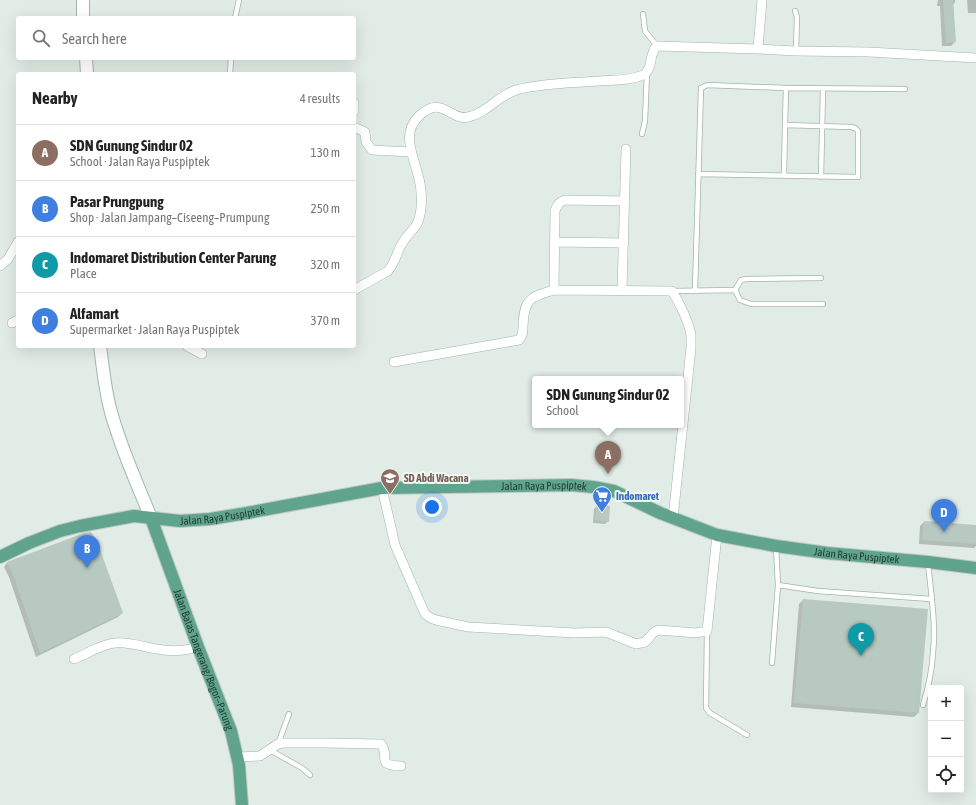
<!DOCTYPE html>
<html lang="en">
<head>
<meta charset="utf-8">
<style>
	body { margin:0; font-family:"Asap Condensed",sans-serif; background:#f6f6f6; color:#222 }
	.controls { position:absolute; right:12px; bottom:12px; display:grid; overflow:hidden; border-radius:4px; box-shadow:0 4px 16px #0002 }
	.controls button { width:36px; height:36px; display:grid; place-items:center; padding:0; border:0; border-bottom:1px solid #e0e0e0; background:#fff; color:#222; font:20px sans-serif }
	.you { position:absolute; left:432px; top:507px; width:14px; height:14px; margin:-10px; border:3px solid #fff; border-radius:50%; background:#1a73e8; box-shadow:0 0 0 6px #1a73e833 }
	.badge { display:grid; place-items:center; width:26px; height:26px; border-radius:50%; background:#d93025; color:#fff; font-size:13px; font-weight:700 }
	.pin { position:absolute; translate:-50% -33px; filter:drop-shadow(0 1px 2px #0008) }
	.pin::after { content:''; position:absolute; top:21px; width:14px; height:12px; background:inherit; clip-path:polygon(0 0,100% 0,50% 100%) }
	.popup { position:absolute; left:532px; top:376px; width:152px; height:52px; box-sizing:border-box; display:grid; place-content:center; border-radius:4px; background:#fff; filter:drop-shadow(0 1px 3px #0005); font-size:13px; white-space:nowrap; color:#767676 }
	.popup b { font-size:15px; color:#222 }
	.popup::after { content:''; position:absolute; left:50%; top:100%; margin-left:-8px; border:8px solid transparent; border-top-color:#fff }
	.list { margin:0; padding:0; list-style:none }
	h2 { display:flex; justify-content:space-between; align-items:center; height:52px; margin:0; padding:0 16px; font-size:17px }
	h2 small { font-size:13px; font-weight:400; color:#767676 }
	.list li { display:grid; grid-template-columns:26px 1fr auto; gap:12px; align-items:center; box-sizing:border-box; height:56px; padding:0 16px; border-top:1px solid #e0e0e0 }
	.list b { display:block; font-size:15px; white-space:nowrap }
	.list p { margin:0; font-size:13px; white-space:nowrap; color:#767676 }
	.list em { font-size:13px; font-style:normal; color:#767676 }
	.icon { flex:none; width:22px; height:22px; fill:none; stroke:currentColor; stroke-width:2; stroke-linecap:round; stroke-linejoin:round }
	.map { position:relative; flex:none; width:976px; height:805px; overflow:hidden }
	.search { position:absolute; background:#fff; box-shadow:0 4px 16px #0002; left:16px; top:16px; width:340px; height:44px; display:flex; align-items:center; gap:10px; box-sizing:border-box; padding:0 14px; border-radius:4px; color:#767676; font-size:15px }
	.panel { position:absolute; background:#fff; box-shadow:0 4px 16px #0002; left:16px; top:72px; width:340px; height:276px; border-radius:4px }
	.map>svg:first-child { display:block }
</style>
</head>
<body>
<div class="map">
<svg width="976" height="805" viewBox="0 0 976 805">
	<rect width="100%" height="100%" fill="#e0ece5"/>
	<path fill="#0003" d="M938 0H955V2L953 5 955 42 951 46H942L940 6H937Z
		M967 0H976V13H968Z
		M597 506 608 521 605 524 593 523 594 509Z
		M924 522 976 526V546L974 548 919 544 920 526Z
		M7 563 122 613 118 617 36 657 9 577 4 567Z
		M803 600 918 713 914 717 791 707 799 604Z"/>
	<path fill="#b8c9c1" d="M943 0H953L956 42 946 43Z
		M596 505 610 506 609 522 595 520Z
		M924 521 976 525V544L922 540Z
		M91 532 97 541 123 613 40 653 12 572 7 562 84 533Z
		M803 599 928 609 919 713 794 703Z"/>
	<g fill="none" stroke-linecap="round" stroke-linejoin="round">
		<defs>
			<path id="service" d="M795 11 797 17 796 51
				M643 14 645 31 657 46
				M235 18 239 0
				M230 74 231 58
				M642 134 645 121 647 72
				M698 174 858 177V131L855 128 851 127 785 125 786 88
				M784 176 785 125
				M821 177 823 89
				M695 290 701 88 707 85 786 88 905 89
				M735 290 740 300 751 304H823
				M672 291 735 290 741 280 746 279 821 278
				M776 547 778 585 818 591 931 599
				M707 631 706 708 710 713 747 735
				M772 663 778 585
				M923 705C928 689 932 670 933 653 936 624 931 593 928 563
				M278 744 289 714
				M270 750 302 768 310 775"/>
			<path id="minor" d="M758 49 762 0
				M354 103V111
				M354 127 365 132 366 142 372 150 411 152
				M555 242 624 243
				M0 266 8 259 18 242
				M354 290 388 271C397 260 396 252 403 242 412 228 419 228 421 208 422 198 421 185 418 175 413 155 401 133 419 116 442 94 450 121 468 117 488 113 500 93 520 89 546 83 572 83 598 81 613 80 629 81 643 75 654 69 648 54 657 46L758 49 796 51 869 52 976 58
				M554 290 555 211C557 205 559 202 565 200L625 201
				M622 290 626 149
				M12 323 18 320
				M187 346 202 354
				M394 362 519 340C523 336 523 331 523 326 524 300 529 297 554 290L672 291C679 302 689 322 691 335 691 339 691 344 691 348L673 518
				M382 488 395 545 425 614 431 618 436 620 468 627 575 633 606 632 636 644 645 642 649 638 653 633 658 630 696 633 707 631 717 535
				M74 659C87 654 101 644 115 643 131 641 148 649 164 650 176 652 187 650 198 647
				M237 757 260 756 278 744 283 743H324L381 744C391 757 374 765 401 766"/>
			<path id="secondary" d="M83 0V18
				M86 58 87 74
				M100 346C103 368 105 391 111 412 121 449 137 483 151 518"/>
			<g id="primary">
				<path id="s1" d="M151 518 198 647 231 731 239 765 242 805"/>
				<path id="s2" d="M0 557 29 543 60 531 80 526 134 516 180 521 210 519 247 513 382 488 571 485 593 487 614 491 660 513 717 535 733 538 776 546 827 553 928 562 976 568"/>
			</g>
		</defs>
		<use href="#service" stroke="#a2b4ac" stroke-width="6"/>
		<use href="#minor" stroke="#a2b4ac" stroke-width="10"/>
		<use href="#secondary" stroke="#9db8ad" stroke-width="14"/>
		<use href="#primary" stroke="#c0c9c6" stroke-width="14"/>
		<use href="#service" stroke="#fff" stroke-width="4.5"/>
		<use href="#minor" stroke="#fff" stroke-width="9"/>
		<use href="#secondary" stroke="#fff" stroke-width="12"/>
		<use href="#primary" stroke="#61a48e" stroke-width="12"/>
	</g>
	<defs>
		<symbol id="school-pin" viewBox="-11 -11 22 30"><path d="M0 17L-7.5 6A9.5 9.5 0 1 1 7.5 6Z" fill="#8d6e63" stroke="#f0f8f4"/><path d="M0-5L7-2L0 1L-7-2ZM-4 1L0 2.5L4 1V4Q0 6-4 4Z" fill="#fff"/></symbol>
		<symbol id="supermarket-pin" viewBox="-11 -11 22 30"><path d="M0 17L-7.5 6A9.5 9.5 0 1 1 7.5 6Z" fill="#3f7fe0" stroke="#f0f8f4"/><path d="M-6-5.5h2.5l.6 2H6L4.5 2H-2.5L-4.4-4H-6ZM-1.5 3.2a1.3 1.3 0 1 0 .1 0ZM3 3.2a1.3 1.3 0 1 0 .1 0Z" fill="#fff"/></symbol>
	</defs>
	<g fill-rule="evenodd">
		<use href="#school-pin" x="379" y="467" width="22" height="30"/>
		<use href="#supermarket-pin" x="591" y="485" width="22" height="30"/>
	</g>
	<g text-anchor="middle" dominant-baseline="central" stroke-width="4" stroke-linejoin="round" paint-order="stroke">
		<g font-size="11" font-weight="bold" fill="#785e54" stroke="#f0f8f4" text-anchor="start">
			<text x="404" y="478">SD Abdi Wacana</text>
		</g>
		<g font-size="11" fill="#1f3d33" stroke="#f0f8f4">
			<text stroke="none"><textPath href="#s2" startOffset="554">Jalan Raya Puspiptek</textPath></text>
			<text stroke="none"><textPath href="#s2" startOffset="230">Jalan Raya Puspiptek</textPath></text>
			<text stroke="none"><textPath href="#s2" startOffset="878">Jalan Raya Puspiptek</textPath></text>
			<text stroke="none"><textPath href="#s1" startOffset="151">Jalan Batas Tangerang/Bogor–Parung</textPath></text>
		</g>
		<g font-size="11" font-weight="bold" fill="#366cbe" stroke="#f0f8f4" text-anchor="start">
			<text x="616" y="496">Indomaret</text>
		</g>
	</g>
</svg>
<div class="controls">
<button>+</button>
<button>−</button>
<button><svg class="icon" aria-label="locate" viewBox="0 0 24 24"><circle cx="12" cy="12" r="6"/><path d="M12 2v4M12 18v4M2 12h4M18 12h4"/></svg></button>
</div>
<div class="you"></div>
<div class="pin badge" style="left:608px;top:474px;background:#8d6e63">A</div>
<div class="popup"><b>SDN Gunung Sindur 02</b>School</div>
<div class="pin badge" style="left:87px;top:568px;background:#3f7fe0">B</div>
<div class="pin badge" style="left:861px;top:656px;background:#0f9aa8">C</div>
<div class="pin badge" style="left:944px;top:532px;background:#3f7fe0">D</div>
<div class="search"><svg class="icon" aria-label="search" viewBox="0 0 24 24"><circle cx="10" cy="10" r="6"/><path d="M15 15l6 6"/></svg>Search here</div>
<section class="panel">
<h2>Nearby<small>4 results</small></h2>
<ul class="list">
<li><span class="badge" style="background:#8d6e63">A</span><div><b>SDN Gunung Sindur 02</b><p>School · Jalan Raya Puspiptek</p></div><em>130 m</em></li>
<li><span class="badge" style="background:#3f7fe0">B</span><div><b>Pasar Prungpung</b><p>Shop · Jalan Jampang–Ciseeng–Prumpung</p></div><em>250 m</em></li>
<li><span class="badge" style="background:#0f9aa8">C</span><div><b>Indomaret Distribution Center Parung</b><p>Place</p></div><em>320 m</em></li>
<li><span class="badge" style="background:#3f7fe0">D</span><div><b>Alfamart</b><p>Supermarket · Jalan Raya Puspiptek</p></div><em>370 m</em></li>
</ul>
</section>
</div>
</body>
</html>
